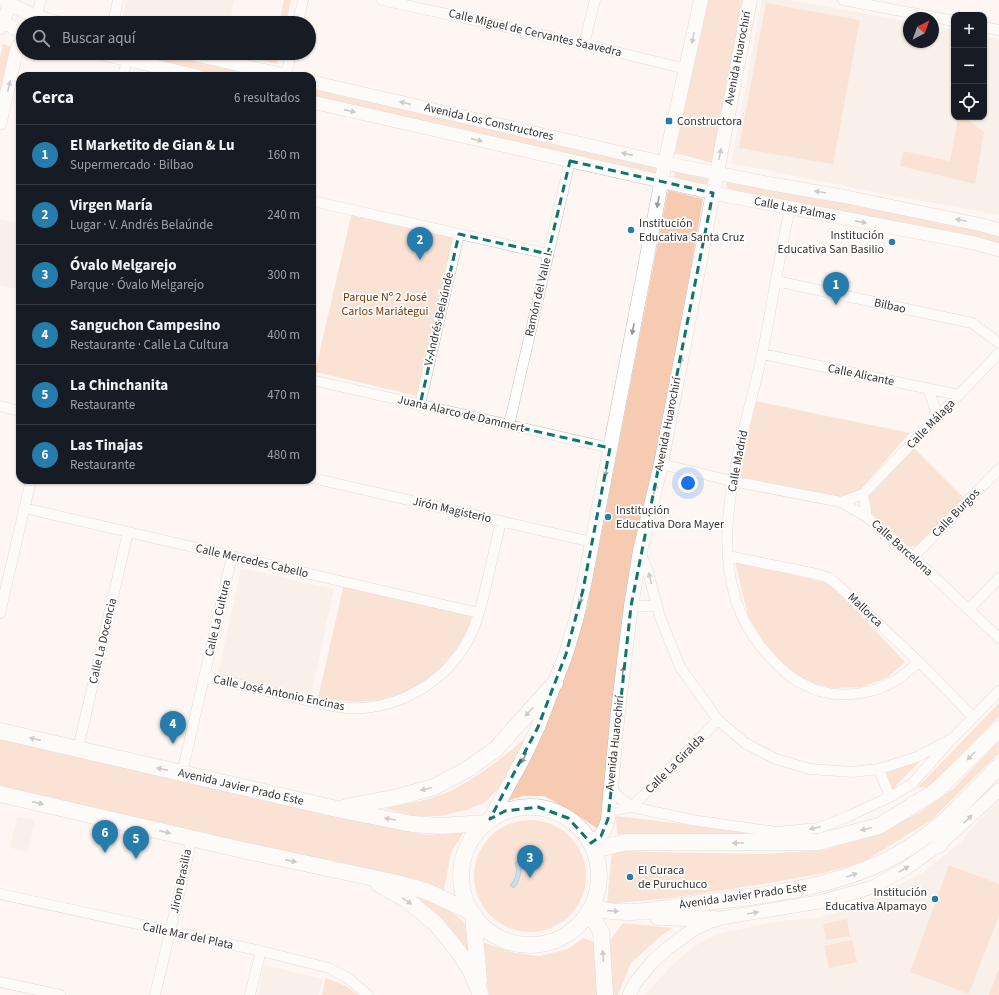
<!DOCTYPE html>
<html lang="es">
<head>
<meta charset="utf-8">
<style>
	body { margin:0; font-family:"Source Sans 3",sans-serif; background:#242831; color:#f1f3f6 }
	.controls { position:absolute; right:12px; top:12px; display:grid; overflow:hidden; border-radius:8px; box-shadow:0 1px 3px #0004 }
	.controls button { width:36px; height:36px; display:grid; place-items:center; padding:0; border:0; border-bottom:1px solid #363941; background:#171b24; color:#f1f3f6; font:20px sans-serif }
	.compass { position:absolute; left:903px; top:12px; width:36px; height:36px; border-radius:50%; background:#171b24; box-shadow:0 1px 3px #0004; rotate:41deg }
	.you { position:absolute; left:688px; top:483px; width:14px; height:14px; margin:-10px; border:3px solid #fff; border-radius:50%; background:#1a73e8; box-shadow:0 0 0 6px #1a73e833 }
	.badge { display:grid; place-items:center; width:26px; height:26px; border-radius:50%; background:#267dac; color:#fff; font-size:13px; font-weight:700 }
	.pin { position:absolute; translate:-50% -33px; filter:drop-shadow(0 1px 2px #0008) }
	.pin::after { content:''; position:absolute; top:21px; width:14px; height:12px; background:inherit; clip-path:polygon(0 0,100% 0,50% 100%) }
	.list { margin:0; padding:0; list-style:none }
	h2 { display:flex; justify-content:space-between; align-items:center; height:52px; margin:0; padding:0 16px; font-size:17px }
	h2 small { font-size:13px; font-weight:400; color:#9ea1a6 }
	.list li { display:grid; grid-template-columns:26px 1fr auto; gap:12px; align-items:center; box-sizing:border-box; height:60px; padding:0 16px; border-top:1px solid #363941 }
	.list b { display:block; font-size:15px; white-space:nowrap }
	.list p { margin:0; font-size:13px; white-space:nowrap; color:#9ea1a6 }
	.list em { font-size:13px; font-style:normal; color:#9ea1a6 }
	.icon { flex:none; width:22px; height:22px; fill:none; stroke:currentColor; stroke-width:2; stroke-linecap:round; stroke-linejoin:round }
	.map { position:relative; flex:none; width:999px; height:995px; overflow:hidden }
	.search { position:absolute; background:#171b24; box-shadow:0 1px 3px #0004; left:16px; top:16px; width:300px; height:44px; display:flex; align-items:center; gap:10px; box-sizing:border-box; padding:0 14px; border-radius:22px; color:#9ea1a6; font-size:15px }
	.panel { position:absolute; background:#171b24; box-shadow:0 1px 3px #0004; left:16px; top:72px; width:300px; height:412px; border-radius:12px }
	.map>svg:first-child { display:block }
</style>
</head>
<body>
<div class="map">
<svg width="999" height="995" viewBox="0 0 999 995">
	<rect width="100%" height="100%" fill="#fdf6f3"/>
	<path fill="#f7e9e1" d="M126 0H235L229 23H121Z
		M762 0H791L909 22V42H933V26L954 30V117H984V36L999 39V215L880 193 731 163Z
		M0 219 20 223V290L0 285Z
		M241 568 334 589 311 695 218 674Z
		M999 802V995H645L670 967 692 948 717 934 780 921 816 918 852 908 922 873 959 844 980 819Z
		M17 816 35 820 28 852 10 848Z
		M264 965 323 979 319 995H258Z"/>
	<path fill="#f7cbb2" d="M284 0H291L286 23H279Z
		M706 0H745L713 163 675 153Z
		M766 3 860 20 833 164 739 148Z
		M3 44 16 49 0 117V58Z
		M123 53H167L263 76H221Z
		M254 53H279L277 64 252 58Z
		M312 88 657 167 658 175 312 97Z
		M958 117H964L984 132 975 184 900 166 903 151 950 161Z
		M675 169 713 176 711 185 674 179Z
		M727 179 999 235V245L728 190 726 185Z
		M668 190 703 199 620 668 603 816 598 829 571 811 544 796H523L506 801C523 769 540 737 554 704 568 673 577 640 587 608Z
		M352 212 455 236 418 396 315 372Z
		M755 401 910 433 858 492 849 496 839 497 745 479 741 475 740 471Z
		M914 448 964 498 918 546 908 547 871 516 868 502 869 496Z
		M735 561 831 584 905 662 887 678 862 687 833 688 809 682 790 670 765 644 748 616Z
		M344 584 473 614 465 635 453 653 434 676 406 692 379 700 354 702 318 698Z
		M999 703V716L929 787H918Z
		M0 736 426 835 464 832 451 852 444 890C410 876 374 871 337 864L0 788Z
		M525 739 511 771 503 783 486 802 466 810 441 816H412L385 808C410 803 436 800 458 787 482 774 504 756 525 739Z
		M999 741V753L930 821 863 862 824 873 763 884 670 898 607 904 612 850 649 852 763 854 825 850 881 832 919 813 953 789Z
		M921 760 892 790 886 773Z
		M616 816 750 832V839L617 834Z
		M474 876a56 56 0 1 1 112 0a56 56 0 1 1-112 0Z
		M949 865 999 884V915L969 994 910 972Z
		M408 895C425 900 452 908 464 923 469 930 469 941 468 950L465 949Z
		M847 919 850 936 826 940 823 924Z
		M623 923 673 928 663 934 631 963 618 995H610L609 948 611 939Z
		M583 938 597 943 601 995H489L483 967 482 942 515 953 539 956 568 949Z
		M852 940 857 962 829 968 824 946Z
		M999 968V995H989Z
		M326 978 346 986 358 995H322Z"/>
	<path fill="#85c0e6" stroke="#6d95b0" d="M519 861C523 871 520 880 514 888L510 885C516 879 518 871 515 863Z"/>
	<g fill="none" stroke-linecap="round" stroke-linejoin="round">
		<defs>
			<path id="minor" d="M382 0 584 44 686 69
				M843 0 954 21
				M36 16 41 0
				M113 23 118 0
				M298 23 303 0
				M984 27 999 30
				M584 44 595 0
				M123 76 127 60
				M286 76 291 53
				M312 201 548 254
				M790 208C779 257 772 306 762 355 742 446 695 567 762 648 774 662 787 677 805 685 810 687 815 690 819 691 844 698 875 694 896 680 904 675 912 668 919 662
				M776 281 972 323 999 343
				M762 354 959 395
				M312 380 610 448
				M928 388 938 417
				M420 405 459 234
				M0 406 20 411
				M509 425 570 161
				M661 464 732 481 841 502 863 494 999 353
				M312 478 592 542
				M863 494 867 517 913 557 999 638
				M841 502 867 517
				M24 508 479 613
				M640 551 647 569 660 617 680 667 718 720 745 743 776 759 810 769 852 772 879 769 917 757 953 738 999 691
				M728 556 817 574 829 578 839 586 919 662 973 717
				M913 557 999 469
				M631 606H657
				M969 609 999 578
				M0 613 31 480
				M204 676C234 683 264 690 293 697 311 701 329 707 347 708 400 711 452 679 473 630 479 616 482 601 486 586 491 564 496 543 501 521
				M78 749 128 532
				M879 769 890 797
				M182 773 232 556
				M611 788 621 799 632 807
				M632 807 718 720
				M609 811 632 807 692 820 776 832 819 828 849 816 890 797 912 784 948 743
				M0 894 261 951 329 968 349 979 368 995
				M0 982 60 995
				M155 995 189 852 190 838
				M250 995 261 951"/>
			<path id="tertiary" d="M5 0C21 12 40 18 59 23
				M0 20 23 33
				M0 28 2 22 11 4
				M99 53 197 76
				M188 53 288 76
				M312 82 665 163 772 184 842 196 982 225 999 230
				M312 102 713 193 974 243 999 250
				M0 123 17 48 23 40
				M629 995 635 983 653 961 668 948 691 931 715 919 819 902 873 887 905 869 939 845 999 790"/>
			<path id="secondary" d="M490 819 524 757 538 727 566 654 575 624 583 590 665 163 701 0
				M591 843C602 835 605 832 608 819L618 711 631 606 640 551 661 464 750 0"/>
			<path id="primary" d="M0 731 337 809 412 824 441 826 484 823
				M0 794 238 849 397 883 426 891 471 912
				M346 807 398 797 434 787 468 769 496 749 555 683
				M461 876a69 69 0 1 1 138 0a69 69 0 1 1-138 0Z
				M939 845 954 816
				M594 850 627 842H818L879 826 936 791 999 729
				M379 884 407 900 436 924 458 951 471 971 480 993
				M592 907C626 918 665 908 700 903 776 894 855 886 919 841 949 820 974 792 999 766
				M589 911 601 932 605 995
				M473 914 479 980
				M658 917 715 919"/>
		</defs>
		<use href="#minor" stroke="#c4bdba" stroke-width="11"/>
		<use href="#tertiary" stroke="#c4bdba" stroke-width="14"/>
		<use href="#secondary" stroke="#c4bdba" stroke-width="15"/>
		<use href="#primary" stroke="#c4bdba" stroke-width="17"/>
		<use href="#minor" stroke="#fff" stroke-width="10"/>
		<use href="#tertiary" stroke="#fff" stroke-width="13"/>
		<use href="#secondary" stroke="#fff" stroke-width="14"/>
		<use href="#primary" stroke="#fff" stroke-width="16"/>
	</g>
	<defs><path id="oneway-solid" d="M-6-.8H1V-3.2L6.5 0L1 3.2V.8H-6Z"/></defs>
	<g fill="#9a9898">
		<use href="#oneway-solid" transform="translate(693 38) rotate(102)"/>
		<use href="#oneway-solid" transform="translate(9 86) rotate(-77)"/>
		<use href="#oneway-solid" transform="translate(405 103) rotate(-167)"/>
		<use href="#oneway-solid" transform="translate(350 111) rotate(13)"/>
		<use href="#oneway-solid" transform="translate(477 140) rotate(13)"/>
		<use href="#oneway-solid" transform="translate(627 154) rotate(-167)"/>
		<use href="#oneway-solid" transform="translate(720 154) rotate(-79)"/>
		<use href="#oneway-solid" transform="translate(820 192) rotate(-170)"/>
		<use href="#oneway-solid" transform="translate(658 202) rotate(101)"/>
		<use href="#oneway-solid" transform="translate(961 220) rotate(-168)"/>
		<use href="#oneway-solid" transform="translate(861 222) rotate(11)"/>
		<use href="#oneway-solid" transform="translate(633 329) rotate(101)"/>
		<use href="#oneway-solid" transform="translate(681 362) rotate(-79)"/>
		<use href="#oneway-solid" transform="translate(606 471) rotate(101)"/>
		<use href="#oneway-solid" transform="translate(655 489) rotate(-77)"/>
		<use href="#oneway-solid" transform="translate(650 578) rotate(-104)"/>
		<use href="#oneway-solid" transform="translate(581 598) rotate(103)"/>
		<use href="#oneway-solid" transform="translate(623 672) rotate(-83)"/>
		<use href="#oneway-solid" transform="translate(529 712) rotate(132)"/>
		<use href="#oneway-solid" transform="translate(35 739) rotate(-167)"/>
		<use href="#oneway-solid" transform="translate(971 756) rotate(135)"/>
		<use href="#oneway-solid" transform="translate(524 758) rotate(117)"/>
		<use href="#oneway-solid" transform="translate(162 769) rotate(-167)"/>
		<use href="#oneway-solid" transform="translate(426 789) rotate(165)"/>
		<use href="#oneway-solid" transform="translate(38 803) rotate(13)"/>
		<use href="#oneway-solid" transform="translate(390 819) rotate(-168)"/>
		<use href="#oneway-solid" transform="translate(968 819) rotate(-43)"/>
		<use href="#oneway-solid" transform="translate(815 828) rotate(168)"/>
		<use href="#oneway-solid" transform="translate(866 829) rotate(165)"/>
		<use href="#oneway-solid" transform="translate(165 832) rotate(13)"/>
		<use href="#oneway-solid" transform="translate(738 843) rotate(180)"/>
		<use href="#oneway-solid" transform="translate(291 861) rotate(13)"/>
		<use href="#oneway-solid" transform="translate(904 869) rotate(-31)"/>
		<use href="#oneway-solid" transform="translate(852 875) rotate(-19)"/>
		<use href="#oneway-solid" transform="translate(407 901) rotate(35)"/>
		<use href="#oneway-solid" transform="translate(613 911) rotate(2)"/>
		<use href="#oneway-solid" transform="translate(753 913) rotate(-10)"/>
		<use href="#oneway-solid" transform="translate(603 956) rotate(-94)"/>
	</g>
	<path d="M0 0H999V995H0ZM570 161 713 193 631 606 608 819 601 836 591 843 568 818 538 807 505 811 490 819 538 727 566 654 583 590 610 448 420 405 459 234 548 254Z" fill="#fdf6f3" fill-opacity=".55" fill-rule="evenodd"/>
	<path fill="none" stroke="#0f766e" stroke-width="3" stroke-dasharray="8 5" stroke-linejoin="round" d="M570 161 713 193 631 606 608 819 601 836 591 843 568 818 538 807 505 811 490 819 538 727 566 654 583 590 610 448 420 405 459 234 548 254Z"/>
	<g fill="#267dac" stroke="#fff" stroke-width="1.5">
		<rect x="665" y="117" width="8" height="8" rx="2"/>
		<circle cx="631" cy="230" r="4"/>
		<circle cx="892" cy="242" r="4"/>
		<circle cx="608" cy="517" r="4"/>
		<circle cx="630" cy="877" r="4"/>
		<circle cx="935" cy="899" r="4"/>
	</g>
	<g text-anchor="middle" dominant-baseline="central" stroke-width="3.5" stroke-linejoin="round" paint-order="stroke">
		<g font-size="12" fill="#343231" stroke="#fff">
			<text transform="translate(535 33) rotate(13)">Calle Miguel de Cervantes Saavedra</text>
			<text transform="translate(738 58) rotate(-79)">Avenida Huarochirí</text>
			<text transform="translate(489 122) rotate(13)">Avenida Los Constructores</text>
			<text transform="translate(795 209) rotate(11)">Calle Las Palmas</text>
			<text transform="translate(539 293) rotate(-77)">Ramón del Valle I.</text>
			<text transform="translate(890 306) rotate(12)">Bilbao</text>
			<text transform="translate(439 319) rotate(-77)">V. Andrés Belaúnde</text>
			<text transform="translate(861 375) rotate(12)">Calle Alicante</text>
			<text transform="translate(461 414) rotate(13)">Juana Alarco de Dammert</text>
			<text transform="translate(668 424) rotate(-79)">Avenida Huarochirí</text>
			<text transform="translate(931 424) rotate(-46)">Calle Málaga</text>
			<text transform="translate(738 461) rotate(-79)">Calle Madrid</text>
			<text transform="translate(452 510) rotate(13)">Jirón Magisterio</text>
			<text transform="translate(956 513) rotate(-46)">Calle Burgos</text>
			<text transform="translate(902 548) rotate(42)">Calle Barcelona</text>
			<text transform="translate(252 561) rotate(13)">Calle Mercedes Cabello</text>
			<text transform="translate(865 610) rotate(44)">Mallorca</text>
			<text transform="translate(218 618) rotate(-77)">Calle La Cultura</text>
			<text transform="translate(103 641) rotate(-77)">Calle La Docencia</text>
			<text transform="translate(279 693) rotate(12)">Calle José Antonio Encinas</text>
			<text transform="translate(615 743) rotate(-84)">Avenida Huarochirí</text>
			<text transform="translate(675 764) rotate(-45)">Calle La Giralda</text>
			<text transform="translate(241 787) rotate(13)">Avenida Javier Prado Este</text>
			<text transform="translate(181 881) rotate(-78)">Jiron Brasilia</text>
			<text transform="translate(743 896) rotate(-8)">Avenida Javier Prado Este</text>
			<text transform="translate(188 936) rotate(12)">Calle Mar del Plata</text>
		</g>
		<g font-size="12" fill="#343231" stroke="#fff" text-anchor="start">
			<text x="677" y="121">Constructora</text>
			<text x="639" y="223">Institución<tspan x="639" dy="14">Educativa Santa Cruz</tspan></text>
			<text x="884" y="235" text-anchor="end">Institución<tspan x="884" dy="14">Educativa San Basilio</tspan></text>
			<text x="616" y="510">Institución<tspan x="616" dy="14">Educativa Dora Mayer</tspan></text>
			<text x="638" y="870">El Curaca<tspan x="638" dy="14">de Puruchuco</tspan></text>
			<text x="927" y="892" text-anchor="end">Institución<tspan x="927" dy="14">Educativa Alpamayo</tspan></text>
		</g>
		<g font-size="12" fill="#7a3600" stroke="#fff">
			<text x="385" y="297">Parque Nº 2 José<tspan x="385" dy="14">Carlos Mariátegui</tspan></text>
		</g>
	</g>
</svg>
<div class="controls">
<button>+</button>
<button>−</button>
<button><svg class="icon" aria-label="locate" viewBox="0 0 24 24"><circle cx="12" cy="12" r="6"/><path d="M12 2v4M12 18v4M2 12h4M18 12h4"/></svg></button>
</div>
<svg class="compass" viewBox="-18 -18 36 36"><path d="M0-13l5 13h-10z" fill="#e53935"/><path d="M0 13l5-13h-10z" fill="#9ea1a6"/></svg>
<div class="you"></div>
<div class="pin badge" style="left:836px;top:305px">1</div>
<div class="pin badge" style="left:420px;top:260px">2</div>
<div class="pin badge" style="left:530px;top:878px">3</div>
<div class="pin badge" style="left:173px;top:744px">4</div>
<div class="pin badge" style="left:136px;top:859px">5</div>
<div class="pin badge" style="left:105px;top:853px">6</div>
<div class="search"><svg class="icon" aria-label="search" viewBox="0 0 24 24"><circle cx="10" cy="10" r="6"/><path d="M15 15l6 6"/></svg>Buscar aquí</div>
<section class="panel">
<h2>Cerca<small>6 resultados</small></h2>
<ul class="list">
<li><span class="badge">1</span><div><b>El Marketito de Gian &amp; Lu</b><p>Supermercado · Bilbao</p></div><em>160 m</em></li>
<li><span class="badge">2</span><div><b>Virgen María</b><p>Lugar · V. Andrés Belaúnde</p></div><em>240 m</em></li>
<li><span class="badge">3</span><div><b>Óvalo Melgarejo</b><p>Parque · Óvalo Melgarejo</p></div><em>300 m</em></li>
<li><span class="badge">4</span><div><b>Sanguchon Campesino</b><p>Restaurante · Calle La Cultura</p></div><em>400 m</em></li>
<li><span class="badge">5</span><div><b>La Chinchanita</b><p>Restaurante</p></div><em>470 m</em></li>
<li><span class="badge">6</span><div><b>Las Tinajas</b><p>Restaurante</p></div><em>480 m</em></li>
</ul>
</section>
</div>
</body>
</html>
